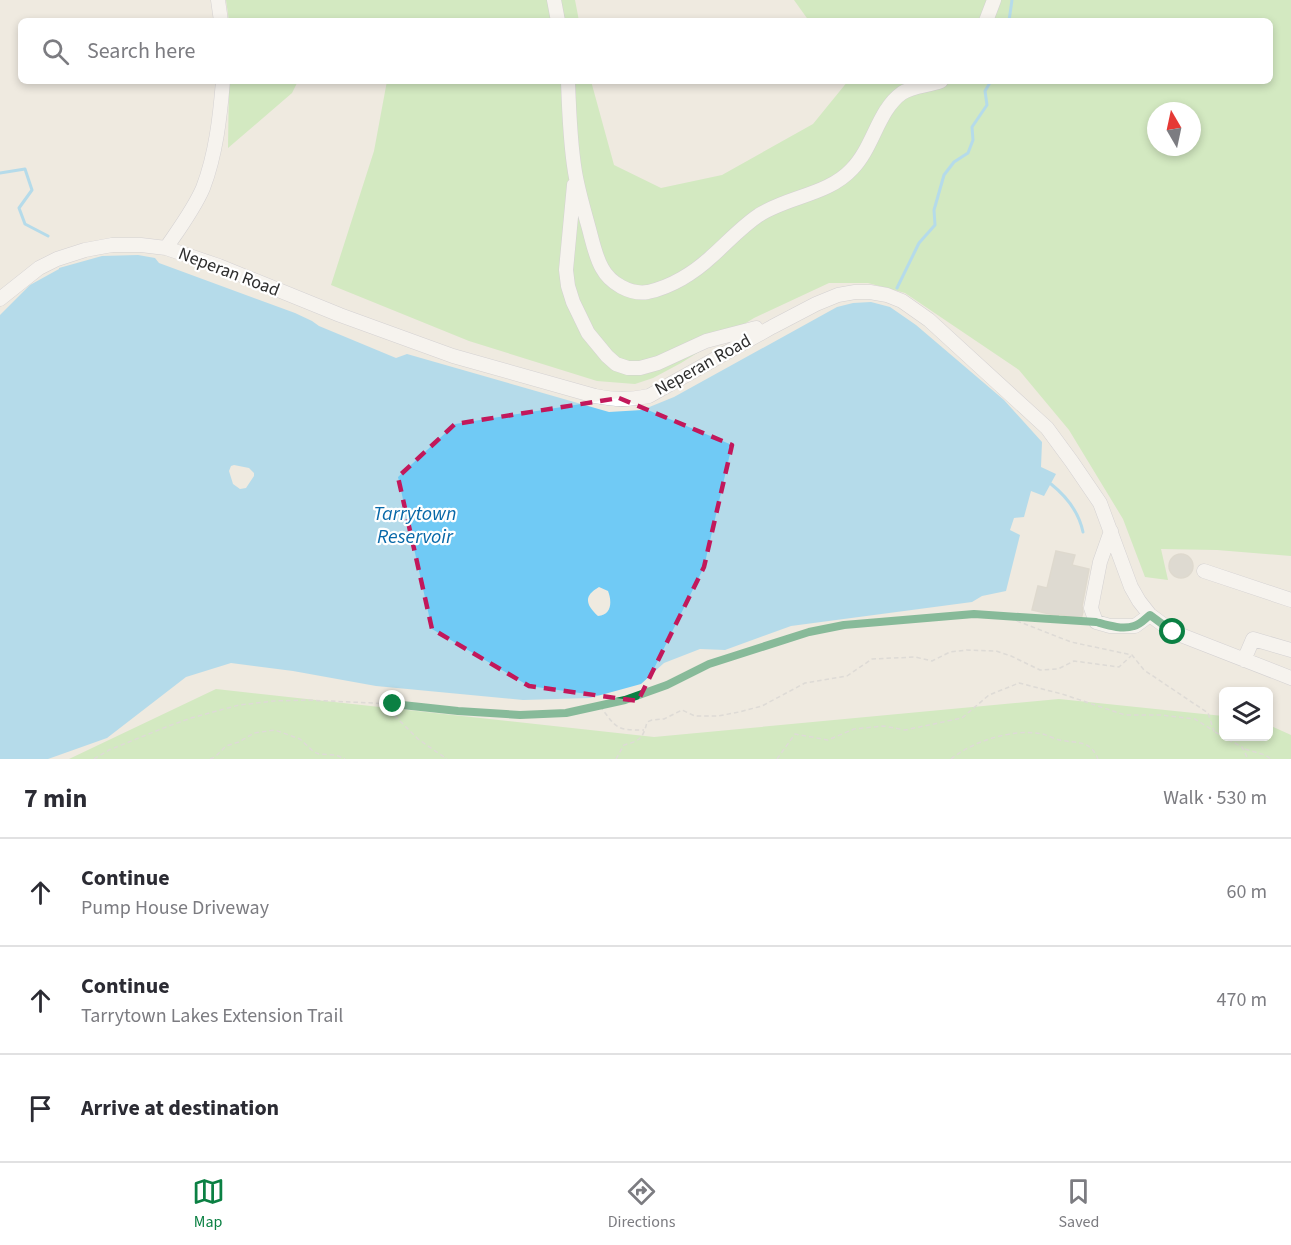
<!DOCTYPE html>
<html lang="en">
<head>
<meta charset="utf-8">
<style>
	body { margin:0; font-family:"Source Sans 3",sans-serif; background:#f2f2f3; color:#2b2b33 }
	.controls { position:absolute; right:18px; bottom:18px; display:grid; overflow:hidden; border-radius:9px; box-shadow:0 3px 9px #0003 }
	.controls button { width:54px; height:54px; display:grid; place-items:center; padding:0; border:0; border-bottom:2px solid #e1e1e2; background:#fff; color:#2b2b33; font:30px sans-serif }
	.compass { position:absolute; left:1147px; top:102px; width:54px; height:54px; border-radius:50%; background:#fff; box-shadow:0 3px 9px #0003; rotate:351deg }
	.stop { position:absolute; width:18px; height:18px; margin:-14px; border:4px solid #0b8043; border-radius:50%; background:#fff }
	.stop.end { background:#0b8043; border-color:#fff; box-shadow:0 2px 6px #0008 }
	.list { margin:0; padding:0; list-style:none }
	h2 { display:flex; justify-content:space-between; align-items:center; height:78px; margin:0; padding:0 24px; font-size:26px }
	h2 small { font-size:20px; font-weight:400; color:#7c7c81 }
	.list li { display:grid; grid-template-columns:39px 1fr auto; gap:18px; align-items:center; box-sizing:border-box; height:108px; padding:0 24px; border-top:2px solid #e1e1e2 }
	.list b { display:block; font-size:22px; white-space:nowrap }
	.list p { margin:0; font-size:20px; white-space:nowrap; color:#7c7c81 }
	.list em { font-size:20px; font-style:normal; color:#7c7c81 }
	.icon { flex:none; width:33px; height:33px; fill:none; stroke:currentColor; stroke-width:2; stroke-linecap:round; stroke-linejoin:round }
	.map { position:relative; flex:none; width:1291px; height:759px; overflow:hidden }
	.search { position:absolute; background:#fff; box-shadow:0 3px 9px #0003; left:18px; right:18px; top:18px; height:66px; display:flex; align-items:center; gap:15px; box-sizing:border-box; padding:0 21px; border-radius:9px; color:#7c7c81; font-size:22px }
	.sheet { height:402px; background:#fff }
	nav { display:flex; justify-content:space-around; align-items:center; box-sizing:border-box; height:84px; border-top:2px solid #e1e1e2; background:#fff; font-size:16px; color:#7c7c81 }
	nav a { display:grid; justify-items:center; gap:3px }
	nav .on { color:#0b8043 }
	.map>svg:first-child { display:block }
</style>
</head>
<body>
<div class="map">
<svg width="1291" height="759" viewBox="0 0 1291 759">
	<rect width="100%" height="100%" fill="#efeae0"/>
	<path fill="#b1e89b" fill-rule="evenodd" d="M226 0H575L579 21H229Z
		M794 0H1291V556L1217 550 1161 549 1168 580 1145 577 1123 519 1069 430 1019 370 905 293 868 283H829L754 318 681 363 653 378 635 384 597 381 469 341 331 285 374 151 387 81H591L614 165 661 188 722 175 813 124 848 81H1270V21H809ZM1156 111H1192V147H1156Z
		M229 81H298L292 93 228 148Z
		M216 689 654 737 1059 699 1223 716 1224 736H1268L1269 725 1291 735V759H69Z"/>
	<path fill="#70caf5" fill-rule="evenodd" d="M138 255 155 258 159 263 295 313 312 321 319 326 396 358 407 354 609 412 642 410 674 397 837 307 853 303 871 302 890 307 916 325 1004 400 1042 442 1041 467 1056 474 1044 496 1031 491 1024 517 1014 518 1010 530 1020 535 1006 591 982 596 972 602 791 626 725 650 700 649 664 663 641 684 590 698 523 700 376 686 293 671 231 663 186 677 107 738 48 759H0V315L30 285 59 269V268L102 256ZM234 465 249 468 254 473V476L246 488 240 489 233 484 229 471 231 466ZM599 587 608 591C612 601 612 615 598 616 586 605 583 596 599 587Z"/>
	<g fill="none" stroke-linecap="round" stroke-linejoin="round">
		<path stroke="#70caf5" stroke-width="3" d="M1009 21 1012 0
			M0 173 25 169 32 190 19 208 25 224 48 236
			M897 288 919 243 935 225 934 210 944 175 954 162 968 153 973 140 972 127 987 105 985 91 991 81
			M1051 484C1066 496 1079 513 1083 532"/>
	</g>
	<path fill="#cbc8be" stroke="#cbc6b9" stroke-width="1.5" d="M1056 551 1075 555 1072 565 1089 569 1082 606 1083 612 1081 619 1059 614 1058 616 1032 610 1038 586 1047 588Z
		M1169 566a12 12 0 1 1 24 0a12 12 0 1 1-24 0Z"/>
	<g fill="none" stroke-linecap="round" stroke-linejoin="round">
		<defs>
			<path id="minor" d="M218 0 221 21
				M554 0 558 21
				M986 21 994 0
				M568 81C569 111 570 142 575 172 578 190 583 207 588 225 592 239 595 256 602 268 610 283 630 295 648 292 671 287 694 273 711 257 727 243 741 227 759 215 789 196 828 195 852 169 873 148 878 110 902 93 913 86 928 86 941 81
				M574 185 566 270 568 286 573 302 588 333 607 356 616 364 628 368H640L658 363 706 341 756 328 759 334
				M166 248C179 229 194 209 203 188 216 154 220 117 223 81
				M0 299 39 268 57 259 85 250 112 245H141L166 248 219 266 340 315 453 356 595 396C616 400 628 400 649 396L772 327 816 304 838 295 855 292H870L887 295 902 301 929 320 1047 428 1072 462 1100 503 1131 587 1139 601 1150 615 1173 632 1291 678
				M1111 531 1100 562 1091 608 1096 622 1110 626H1135L1150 615
				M1204 571 1291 600
				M1244 660 1253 639 1291 650"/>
		</defs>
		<use href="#minor" stroke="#b4b5c1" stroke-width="15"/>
		<path stroke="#c9c9c9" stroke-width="1.5" stroke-dasharray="4.5 3" stroke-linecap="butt" d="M384 705 418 739 447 759
			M600 706C617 729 616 730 644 730
			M1215 732 1242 747 1248 759
			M1245 749 1265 755 1271 759
			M94 759 109 750 166 727 191 718 239 705 274 701 307 700 393 704 458 712 520 715 566 713 625 700 667 685 709 664 809 632 845 625 974 614 1084 622
			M210 759 215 757 226 746 239 742 254 733 275 730 300 739 314 752 319 754 336 755 345 759
			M616 759 624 745C639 741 643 739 647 722L652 720 664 719 682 710 695 716H718L739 712 762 706 805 683 847 676 872 659 915 657 932 661 950 652 967 650 996 651 1011 656 1040 670 1058 669 1074 661 1119 667 1131 656
			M777 759 795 734 828 740 854 729 884 726 905 730 962 718 989 695 1019 683 1062 694 1125 715H1161L1195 719 1214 731 1208 713 1144 670 1132 655 1071 642 1007 617
			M951 759C973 741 1014 728 1042 734 1048 735 1054 739 1060 740 1077 744 1090 739 1098 759"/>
		<use href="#minor" stroke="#fff" stroke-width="14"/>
	</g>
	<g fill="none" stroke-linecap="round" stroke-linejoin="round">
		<path stroke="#0b8043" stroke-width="8" d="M393 704 458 711 520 715 566 713 625 700 667 685 709 664 809 632 844 625 974 614 1096 622C1107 625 1122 630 1134 626 1140 625 1146 618 1150 615L1173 632"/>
	</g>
	<path d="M0 0H1291V759H0ZM619 398 732 445 704 567 638 701 529 686 432 629 398 477 455 424Z" fill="#efeae0" fill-opacity=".55" fill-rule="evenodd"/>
	<path fill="none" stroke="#c2185b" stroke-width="4.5" stroke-dasharray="12 8" stroke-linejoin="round" d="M619 398 732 445 704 567 638 701 529 686 432 629 398 477 455 424Z"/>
	<g text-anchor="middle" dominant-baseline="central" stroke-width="4.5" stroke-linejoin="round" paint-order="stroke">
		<g font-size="18" fill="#2e2e2e" stroke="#fff">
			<text transform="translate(229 272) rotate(21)">Neperan Road</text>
			<text transform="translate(703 365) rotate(-29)">Neperan Road</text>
		</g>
		<g font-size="20" font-style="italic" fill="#0768a8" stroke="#fff">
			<text x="415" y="514">Tarrytown<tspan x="415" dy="23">Reservoir</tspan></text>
		</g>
	</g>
</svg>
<div class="controls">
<button><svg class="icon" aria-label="layers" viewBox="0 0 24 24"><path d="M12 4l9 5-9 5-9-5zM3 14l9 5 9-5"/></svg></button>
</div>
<svg class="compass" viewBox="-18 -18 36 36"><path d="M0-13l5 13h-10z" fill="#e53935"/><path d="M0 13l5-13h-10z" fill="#7c7c81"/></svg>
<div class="stop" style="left:1173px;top:632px"></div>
<div class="stop end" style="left:393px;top:704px"></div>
<div class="search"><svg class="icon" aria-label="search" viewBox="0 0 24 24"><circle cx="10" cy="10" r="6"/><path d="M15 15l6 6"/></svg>Search here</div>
</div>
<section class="sheet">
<h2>7 min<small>Walk · 530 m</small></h2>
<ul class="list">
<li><svg class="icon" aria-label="ahead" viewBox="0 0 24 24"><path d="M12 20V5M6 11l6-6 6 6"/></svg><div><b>Continue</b><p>Pump House Driveway</p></div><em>60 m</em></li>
<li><svg class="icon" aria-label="ahead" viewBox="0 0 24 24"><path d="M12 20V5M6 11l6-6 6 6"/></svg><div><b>Continue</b><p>Tarrytown Lakes Extension Trail</p></div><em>470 m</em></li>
<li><svg class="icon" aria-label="arrive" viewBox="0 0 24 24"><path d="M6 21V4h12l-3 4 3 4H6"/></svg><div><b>Arrive at destination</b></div></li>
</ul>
</section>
<nav>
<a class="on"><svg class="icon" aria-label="map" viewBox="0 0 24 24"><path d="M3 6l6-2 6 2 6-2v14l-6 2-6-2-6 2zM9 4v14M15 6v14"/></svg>Map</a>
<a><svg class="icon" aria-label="directions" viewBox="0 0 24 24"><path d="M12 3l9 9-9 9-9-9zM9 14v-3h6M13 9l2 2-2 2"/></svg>Directions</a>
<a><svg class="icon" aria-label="saved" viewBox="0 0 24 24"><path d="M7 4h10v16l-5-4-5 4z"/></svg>Saved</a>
</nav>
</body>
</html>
